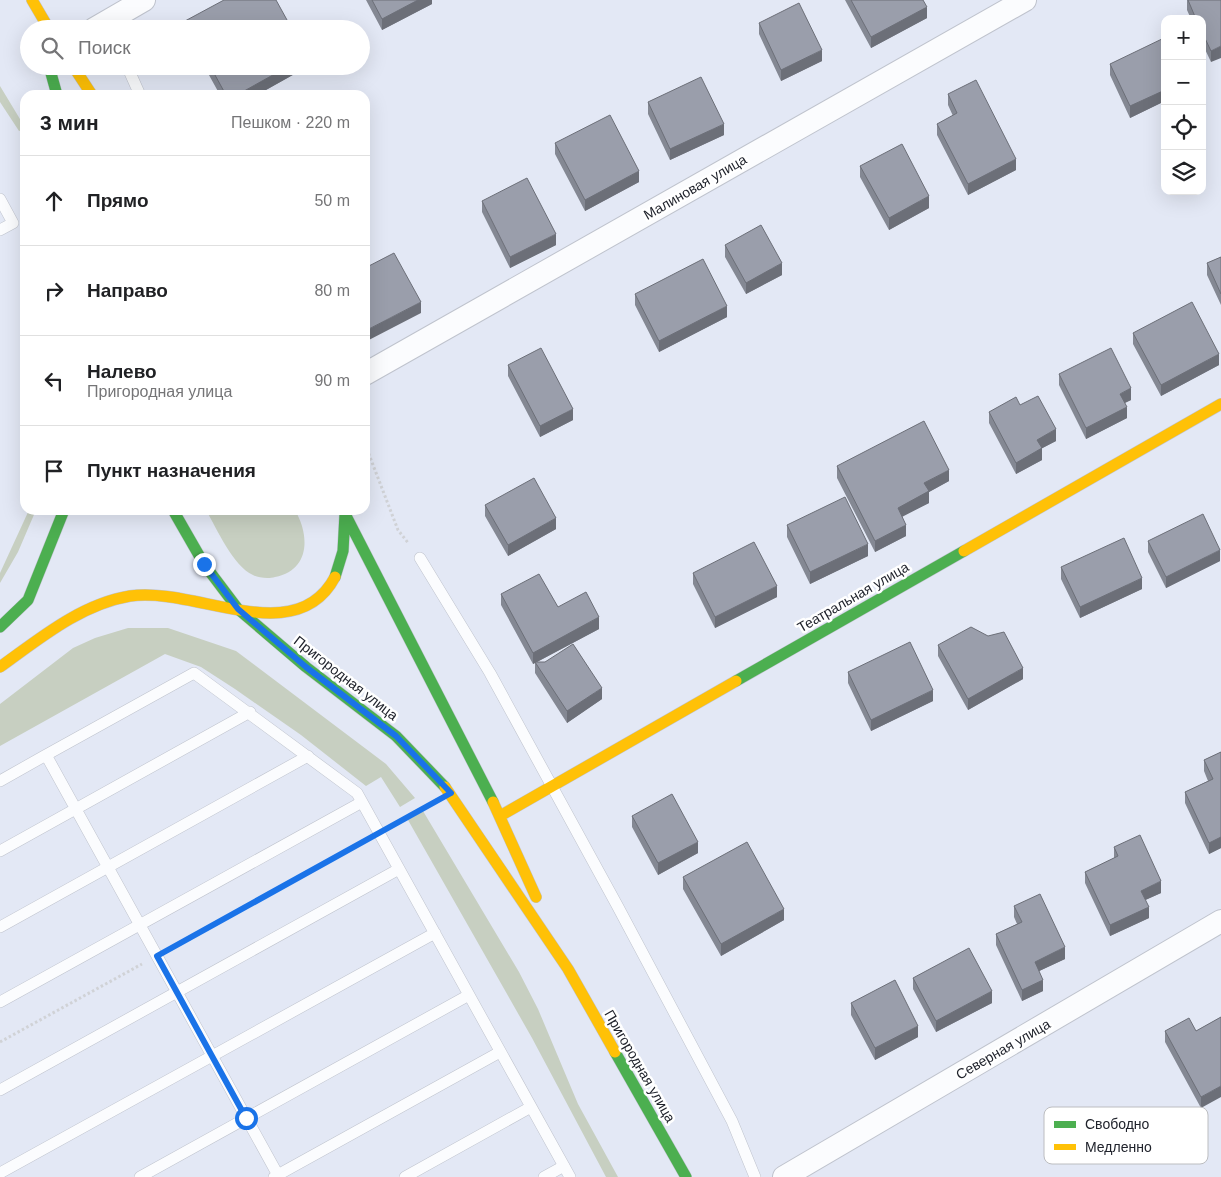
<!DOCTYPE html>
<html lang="ru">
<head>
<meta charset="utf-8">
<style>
	body { margin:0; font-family:Arial,sans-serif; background:#f2f2f2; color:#202124 }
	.controls { position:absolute; right:15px; top:15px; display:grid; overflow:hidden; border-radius:10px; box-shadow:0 5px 20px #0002 }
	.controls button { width:45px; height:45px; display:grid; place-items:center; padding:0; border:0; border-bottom:1px solid #e0e0e0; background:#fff; color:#202124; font:25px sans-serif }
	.stop { position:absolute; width:15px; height:15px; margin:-11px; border:4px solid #1a73e8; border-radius:50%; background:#fff }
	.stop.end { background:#1a73e8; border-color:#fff; box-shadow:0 1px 5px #0008 }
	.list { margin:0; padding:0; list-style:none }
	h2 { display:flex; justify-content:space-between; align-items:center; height:65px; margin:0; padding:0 20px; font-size:21px }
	h2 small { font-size:16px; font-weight:400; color:#757577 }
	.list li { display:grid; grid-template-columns:32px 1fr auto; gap:15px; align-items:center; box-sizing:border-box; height:90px; padding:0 20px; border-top:1px solid #e0e0e0 }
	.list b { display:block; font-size:19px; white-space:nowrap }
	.list p { margin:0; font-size:16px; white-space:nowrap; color:#757577 }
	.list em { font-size:16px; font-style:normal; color:#757577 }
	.icon { flex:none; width:28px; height:28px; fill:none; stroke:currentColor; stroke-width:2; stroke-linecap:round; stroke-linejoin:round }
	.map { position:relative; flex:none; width:1221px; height:1177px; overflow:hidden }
	.search { position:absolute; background:#fff; box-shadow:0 5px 20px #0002; left:20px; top:20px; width:350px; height:55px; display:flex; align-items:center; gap:12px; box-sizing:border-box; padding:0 18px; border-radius:28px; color:#757577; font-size:19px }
	.panel { position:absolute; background:#fff; box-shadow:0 5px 20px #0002; left:20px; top:90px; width:350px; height:425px; border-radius:15px }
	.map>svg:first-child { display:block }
</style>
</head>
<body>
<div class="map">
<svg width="1221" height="1177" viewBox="0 0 1221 1177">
	<rect width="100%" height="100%" fill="#e3e8f5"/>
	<path fill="#c7cfc1" d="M0 86 23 124V130L19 131 0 102Z
		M29 510H36L18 552 0 583V573Z
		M206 510H295C310 536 310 570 275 577 269 579 258 578 253 575 233 566 217 529 206 510Z
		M128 628H168L236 651 386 764 415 798 400 807 381 777 366 786 301 735 235 689 201 667 165 654 0 746V704L73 648 95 638Z
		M423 811 519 972 538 1009 578 1104 618 1177H606L532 1038 408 820Z"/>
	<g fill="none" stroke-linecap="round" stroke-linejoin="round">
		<defs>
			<path id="lane" d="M127 66 140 95
				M0 199 13 223 0 230
				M420 558 490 673 618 907 732 1121 755 1177
				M0 781 46 755
				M0 851 250 712
				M0 927 308 756
				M0 1002 362 802
				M0 1090 399 869
				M0 1173 435 933
				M140 1177 469 995
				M274 1177 500 1052
				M279 1177 46 755 194 673 357 793 570 1177
				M405 1177 531 1107
				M544 1177 564 1166"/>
			<path id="street" d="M94 29 144 0
				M365 374 1025 0
				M784 1177 1221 921"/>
			<path id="fast" d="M49 66 57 95
				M173 510 204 564 238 609 306 667 396 736 445 787
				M343 510 493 802
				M335 577 343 551 345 514
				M0 627 28 600 64 510
				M736 681 964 551
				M615 1052 686 1177"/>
			<path id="slow" d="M32 0 49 29
				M73 66 92 95
				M964 551 1221 404
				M0 667C39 639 81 604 130 596 195 586 296 651 335 577
				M445 787 568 969 615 1052
				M493 802 536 897
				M500 816 736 681"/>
		</defs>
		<use href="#lane" stroke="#bfc3cd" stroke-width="12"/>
		<use href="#street" stroke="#bfc3cd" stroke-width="24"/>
		<use href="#fast" stroke="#bfc3cd" stroke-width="12"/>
		<use href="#slow" stroke="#bfc3cd" stroke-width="12"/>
		<path stroke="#d0d2d6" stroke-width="3" stroke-dasharray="2.5 2.5" stroke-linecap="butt" d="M365 444 398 530 409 544
			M394 824 426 806
			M173 946 363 841
			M0 1042 142 964"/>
		<use href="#lane" stroke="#fbfcfe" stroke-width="11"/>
		<use href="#street" stroke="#fbfcfe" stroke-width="22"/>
		<use href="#fast" stroke="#4caf50" stroke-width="11"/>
		<use href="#slow" stroke="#ffc107" stroke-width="11"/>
	</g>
	<path fill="#848893" d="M366 0H432V4L382 30Z
		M845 0H923L927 18 871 48Z
		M1187 0H1221L1211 62 1202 43V19H1191L1187 10Z
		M185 21 292 29H185Z
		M759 23 822 61 781 81 759 34Z
		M1165 41V101L1130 118 1110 75V64Z
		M204 66H307V67L257 95H220Z
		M948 94 1016 170 968 195 937 135V124L953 116 948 105Z
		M648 102 724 135 670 160 648 114Z
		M555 143 639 182 585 211 555 154Z
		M860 166 929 208 889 230 860 177Z
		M482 201 556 245 510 268 482 212Z
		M725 245 782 275 746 294 725 257Z
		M1221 257V305L1207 275V263Z
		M635 294 727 317 659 352 635 305Z
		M1133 333 1219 365 1161 396 1133 344Z
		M508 365 573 420 540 437 508 376Z
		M1059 374 1131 400 1125 403 1127 418 1086 439 1059 385Z
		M1020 405 1056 441 1042 448V460L1016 474 989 423V412Z
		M837 466 949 481 929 492V503L902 516 906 536 875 552 837 478Z
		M485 505 556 529 508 556 485 516Z
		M787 525 868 556 810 584 787 537Z
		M1148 541 1220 561 1166 588 1148 552Z
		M1061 567 1142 589 1080 618 1061 579Z
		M693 573 777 597 715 628 693 584Z
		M501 594 558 607 599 629 537 662 602 699 567 723 535 673V663L533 664 501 605Z
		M938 645 1023 679 968 710 938 656Z
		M848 672 933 701 871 731 848 683Z
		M1221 752V848L1209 854 1185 803V792L1208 781 1204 771V760Z
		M632 816 698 853 658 875 632 827Z
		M1114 847 1161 893 1145 900 1149 918 1110 936 1085 883V872L1114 858Z
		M683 877 784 920 721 956 683 889Z
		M1014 906 1065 959 1039 971 1043 991 1022 1001 996 945V934L1017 924 1014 917Z
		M913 978 992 1003 936 1032 913 989Z
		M851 1003 918 1037 875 1060 851 1015Z
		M1221 1017 1201 1108 1165 1042V1031H1196Z"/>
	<path fill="#6c6f78" d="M418 0H432V4L382 30V19Z
		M927 7V18L871 48V37Z
		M1221 46V58L1211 62V51Z
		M822 50V61L781 81V70Z
		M289 66H307V67L257 95H237Z
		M1165 90V101L1130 118V106Z
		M724 124V135L670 160V149Z
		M1016 159V170L968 195V184Z
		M639 171V182L585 211V200Z
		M929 196V208L889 230V218Z
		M556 234V245L510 268V257Z
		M782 263V275L746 294V283Z
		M421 302V313L365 342V331Z
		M727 306V317L659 352V341Z
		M1219 354V365L1161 396V385Z
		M1131 388V400L1120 405V394Z
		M1127 407V418L1086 439V428Z
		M573 409V420L540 437V426Z
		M1056 429V441L1037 451V440Z
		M1042 448V460L1016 474V463Z
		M949 470V481L929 492V503L898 519V508L924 483Z
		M556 518V529L508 556V545Z
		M906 525V536L875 552V541Z
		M868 544V556L810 584V572Z
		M1220 550V561L1166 588V577Z
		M1142 578V589L1080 618V607Z
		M777 586V597L715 628V617Z
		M599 617V629L533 664V653Z
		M1023 668V679L968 710V699Z
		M602 688V699L567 723V711Z
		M933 690V701L871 731V720Z
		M1221 837V848L1209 854V843Z
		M698 842V853L658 875V863Z
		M1161 881V893L1141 902V891Z
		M1149 907V918L1110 936V925Z
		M784 909V920L721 956V944Z
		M1065 947V959L1035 973V962Z
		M1043 980V991L1022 1001V990Z
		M992 991V1003L936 1032V1021Z
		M918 1026V1037L875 1060V1048Z
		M1221 1086V1097L1201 1108V1097Z"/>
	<path fill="#9a9eab" stroke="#6c6f78" d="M224 0H276L292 29H189L185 21Z
		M372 0H418L382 19Z
		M851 0H923L927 7 871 37Z
		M1188 0H1221V46L1211 51 1202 32V19H1196Z
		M799 3 822 50 781 70 759 23Z
		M1164 38 1165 41V90L1130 106 1110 64Z
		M210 66H289L237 95H226Z
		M701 77 724 124 670 149 648 102Z
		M976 80 1016 159 968 184 937 124 957 113 948 94Z
		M610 115 639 171 585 200 555 143Z
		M902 144 929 196 889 218 860 166Z
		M527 178 556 234 510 257 482 201Z
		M761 225 782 263 746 283 725 245Z
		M394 253 421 302 365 331V268Z
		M1221 257V294L1207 263Z
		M703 259 727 306 659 341 635 294Z
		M1192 302 1219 354 1161 385 1133 333Z
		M541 348 573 409 540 426 508 365Z
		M1111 348 1131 388 1120 394 1127 407 1086 428 1059 374Z
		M1038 396 1056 429 1037 440 1042 448 1016 463 989 412 1016 397 1020 405Z
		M924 421 949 470 924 483 929 491 898 508 906 525 875 541 837 466Z
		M534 478 556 518 508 545 485 505Z
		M845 497 868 544 810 572 787 525Z
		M1203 514 1220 550 1166 577 1148 541Z
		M1124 538 1142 578 1080 607 1061 567Z
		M754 542 777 586 715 617 693 573Z
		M539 574 558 607 586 592 599 617 533 653 501 594Z
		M971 627 988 636 1004 632 1023 668 968 699 938 645Z
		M910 642 933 690 871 720 848 672Z
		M573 644 602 688 567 711 535 662H545Z
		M1221 752V837L1209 843 1185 792 1213 779 1204 760Z
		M672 794 698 842 658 863 632 816Z
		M1140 835 1161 881 1141 891 1149 907 1110 925 1085 872 1118 856 1114 847Z
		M747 842 784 909 721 944 683 877Z
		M1040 894 1065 947 1035 962 1043 980 1022 990 996 934 1022 922 1014 906Z
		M969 948 992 991 936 1021 913 978Z
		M895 980 918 1026 875 1048 851 1003Z
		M1221 1017V1086L1201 1097 1165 1031 1189 1018 1196 1031Z"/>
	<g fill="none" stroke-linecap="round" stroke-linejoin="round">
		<path stroke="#1a73e8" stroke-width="6" d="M204 564 238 609 306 667 396 736 451 793 157 956 246 1118"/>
	</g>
	<g text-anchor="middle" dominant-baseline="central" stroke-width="5" stroke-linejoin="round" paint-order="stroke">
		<g font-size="14" fill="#20232c" stroke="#fff">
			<text transform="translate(695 187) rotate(-30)">Малиновая улица</text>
			<text transform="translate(853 597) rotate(-30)">Театральная улица</text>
			<text transform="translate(346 678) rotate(38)">Пригородная улица</text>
			<text transform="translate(1003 1049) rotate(-30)">Северная улица</text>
			<text transform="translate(640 1066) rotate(60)">Пригородная улица</text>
		</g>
	</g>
	<rect x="1044" y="1107" width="164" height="57" rx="8" fill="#fff" stroke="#bcbdc0" stroke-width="1"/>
	<rect x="1054" y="1121" width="22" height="7" fill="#4caf50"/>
	<rect x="1054" y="1144" width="22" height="6" fill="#ffc107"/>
	<g font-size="14" fill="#20232c">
		<text x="1085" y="1129">Свободно</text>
		<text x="1085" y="1152">Медленно</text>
	</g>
</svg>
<div class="controls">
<button>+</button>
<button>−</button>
<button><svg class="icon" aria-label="locate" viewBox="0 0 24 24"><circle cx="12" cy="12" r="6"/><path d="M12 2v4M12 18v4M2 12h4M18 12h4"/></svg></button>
<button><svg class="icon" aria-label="layers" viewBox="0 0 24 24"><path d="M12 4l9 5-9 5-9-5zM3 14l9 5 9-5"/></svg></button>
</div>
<div class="stop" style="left:246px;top:1118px"></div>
<div class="stop end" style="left:204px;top:564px"></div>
<div class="search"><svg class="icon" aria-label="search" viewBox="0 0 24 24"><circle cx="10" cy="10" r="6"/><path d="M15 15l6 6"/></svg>Поиск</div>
<section class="panel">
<h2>3 мин<small>Пешком · 220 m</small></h2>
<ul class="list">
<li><svg class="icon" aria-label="ahead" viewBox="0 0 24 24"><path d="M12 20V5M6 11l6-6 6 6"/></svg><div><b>Прямо</b></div><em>50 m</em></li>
<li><svg class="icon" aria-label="right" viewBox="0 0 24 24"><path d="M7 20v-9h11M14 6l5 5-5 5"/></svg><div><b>Направо</b></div><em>80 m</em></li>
<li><svg class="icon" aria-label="left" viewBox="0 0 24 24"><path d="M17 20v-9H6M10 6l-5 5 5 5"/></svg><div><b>Налево</b><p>Пригородная улица</p></div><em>90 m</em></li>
<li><svg class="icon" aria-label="arrive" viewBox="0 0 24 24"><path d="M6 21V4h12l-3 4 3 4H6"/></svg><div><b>Пункт назначения</b></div></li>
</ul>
</section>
</div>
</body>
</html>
